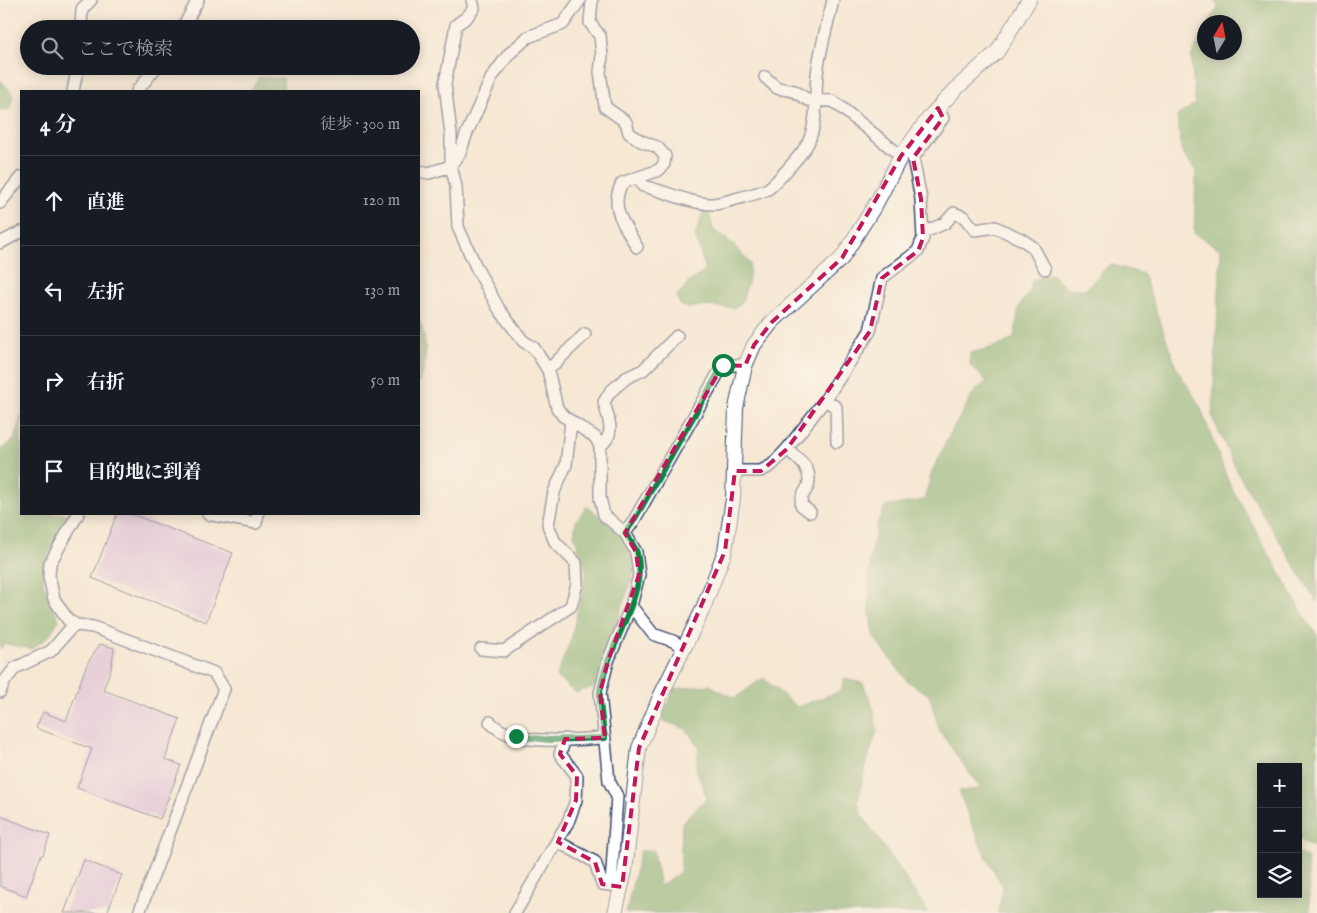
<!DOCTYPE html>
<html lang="ja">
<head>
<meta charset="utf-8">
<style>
	body { margin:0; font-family:"IM FELL English","Noto Serif JP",serif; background:#242831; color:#f1f3f6 }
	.controls { position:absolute; right:15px; bottom:15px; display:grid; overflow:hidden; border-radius:0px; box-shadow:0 2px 12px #0003 }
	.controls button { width:45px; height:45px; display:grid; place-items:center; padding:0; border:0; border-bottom:1px solid #363941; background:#171b24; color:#f1f3f6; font:25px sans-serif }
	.compass { position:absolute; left:1197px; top:15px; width:45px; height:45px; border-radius:50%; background:#171b24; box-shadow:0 2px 12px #0003; rotate:10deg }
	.stop { position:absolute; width:15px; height:15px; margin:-11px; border:4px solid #0b8043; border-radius:50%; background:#fff }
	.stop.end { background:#0b8043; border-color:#fff; box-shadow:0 1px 5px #0008 }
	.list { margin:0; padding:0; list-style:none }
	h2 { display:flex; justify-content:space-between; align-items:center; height:65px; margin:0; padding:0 20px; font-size:21px }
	h2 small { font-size:16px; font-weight:400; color:#9ea1a6 }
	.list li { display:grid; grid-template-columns:32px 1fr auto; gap:15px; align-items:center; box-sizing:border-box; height:90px; padding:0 20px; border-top:1px solid #363941 }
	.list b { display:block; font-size:19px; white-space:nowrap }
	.list em { font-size:16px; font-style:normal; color:#9ea1a6 }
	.icon { flex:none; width:28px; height:28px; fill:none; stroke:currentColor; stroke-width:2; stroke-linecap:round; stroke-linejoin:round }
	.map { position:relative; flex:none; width:1317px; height:913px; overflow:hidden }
	.search { position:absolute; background:#171b24; box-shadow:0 2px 12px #0003; left:20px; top:20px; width:400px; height:55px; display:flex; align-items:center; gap:12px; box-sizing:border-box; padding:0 18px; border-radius:28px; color:#9ea1a6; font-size:19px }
	.panel { position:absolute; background:#171b24; box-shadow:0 2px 12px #0003; left:20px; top:90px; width:400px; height:425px; border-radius:0px }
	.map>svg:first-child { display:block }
</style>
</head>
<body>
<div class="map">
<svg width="1317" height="913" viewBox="0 0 1317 913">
	<rect width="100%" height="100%" fill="#fbf7ec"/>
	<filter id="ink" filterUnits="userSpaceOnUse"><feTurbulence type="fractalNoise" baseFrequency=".02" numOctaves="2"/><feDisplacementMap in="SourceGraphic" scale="10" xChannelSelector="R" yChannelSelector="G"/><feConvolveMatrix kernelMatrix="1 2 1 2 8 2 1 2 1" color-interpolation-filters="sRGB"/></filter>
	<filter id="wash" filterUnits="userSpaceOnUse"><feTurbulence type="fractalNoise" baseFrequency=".0096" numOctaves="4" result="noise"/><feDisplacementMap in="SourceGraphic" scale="20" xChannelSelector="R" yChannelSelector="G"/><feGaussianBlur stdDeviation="1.12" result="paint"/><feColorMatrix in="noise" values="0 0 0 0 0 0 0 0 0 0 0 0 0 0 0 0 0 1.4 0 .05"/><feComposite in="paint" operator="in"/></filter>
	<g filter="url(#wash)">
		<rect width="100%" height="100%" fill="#f6e8d3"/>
		<path fill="#76aa66" stroke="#486c62" d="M1214 0H1317V602L1240 477 1212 417 1221 250 1194 233 1196 171 1182 154 1177 116 1195 104 1191 57 1204 31V52H1234V22H1209L1218 7Z
			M259 77 283 78 284 91H251Z
			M0 79 13 94 10 109 0 110Z
			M703 212 709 213 713 229 734 245 750 263 749 280 741 304 734 308 700 306 689 308 680 305 677 296 689 282 706 270 695 236Z
			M1110 264 1143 274 1177 369 1200 406 1229 483 1306 619 1317 635V849L1298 839V767H1261V894H1298V853L1307 858 1310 913H998L1003 887C984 856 971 825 959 791L981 789 940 732 929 695 907 681 873 636 869 608 870 559 877 524 885 507 924 500 932 471 950 434 975 390 987 382 970 365V353L1001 345 1014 338 1019 306 1029 293 1032 280 1052 274 1066 288 1085 289Z
			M419 319C427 338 428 365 419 383Z
			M21 416V514H73L44 563 43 583 59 620 48 637 32 649 5 644 0 649V451L14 440Z
			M587 506 624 535 632 557 633 575 596 686 576 693 556 677 571 639 586 571 574 535 576 521Z
			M763 678 797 707 841 691 844 679 863 683 874 710 877 731 865 768 858 802 862 815 929 913H626L640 851 653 850 660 886 680 872 682 822 707 798 696 769 699 747 686 729 661 720 674 689 709 685 735 698Z"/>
		<g id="blocks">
			<path fill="#d7b3e1" d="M117 514H131L233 553 206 622 92 578Z
				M100 644 114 648 111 669 103 690 180 719 165 759 181 765 160 819 77 788 92 749 36 728 43 712 66 721 87 664Z
				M0 816 50 835 43 855H41L26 896 0 886Z
				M84 860 122 875 107 913H64Z"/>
		</g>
	</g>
	<g filter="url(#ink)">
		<use href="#blocks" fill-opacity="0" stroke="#3c4b70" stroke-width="1"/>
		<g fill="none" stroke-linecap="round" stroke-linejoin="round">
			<defs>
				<path id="minor" d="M472 0 474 8 467 17 456 25 445 84 451 134V166L456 186 458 227 477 269 499 309 523 341 534 348 548 370 557 408 563 416 595 437 600 446V498L604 515 625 533 633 522 723 365H738L745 366
					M592 0 590 23 600 36 602 56 600 72 605 107 626 122 629 133 641 141 657 147 665 156 664 164 659 170 622 183C609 208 624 224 637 247
					M81 29 82 9 91 0
					M182 29 198 0
					M765 77 777 88 794 91 808 100 833 101 901 156
					M73 91 78 66
					M137 91 157 66
					M419 171 429 173 451 166 460 153 466 135 492 77 509 54 528 37 563 24 580 0
					M639 178 643 186C665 191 690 204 713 204 719 204 763 192 768 189 777 182 803 153 808 143 818 121 815 98 817 75 819 52 828 23 833 0
					M0 203 21 177
					M923 233 945 223 954 213 964 217 975 230 995 227 1021 239 1033 247 1045 269
					M0 243 21 232
					M548 370 585 334
					M825 400 836 407 837 442
					M600 446C617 434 608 419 604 402L610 392 626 378 643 370 677 336
					M787 449C798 459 813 468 808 486 804 495 801 494 801 505L810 512
					M735 471H761L772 465 787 449 825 400 870 331 882 278 918 251 923 238 921 199 913 158 943 118 938 108
					M208 514 256 523 258 514
					M631 606 653 634 673 641 685 648
					M77 625 68 620 54 599 49 576 50 563 78 514
					M481 649 504 651 571 606 577 584 576 563 555 542 548 525 554 492 566 465 571 421
					M0 692 4 682 15 668 51 651 70 629 77 625 93 627 214 673 224 689 139 913
					M490 722C513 748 573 739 605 738
					M558 842 595 862 602 884 618 886
					M611 885 617 796 609 781 600 693 608 661 631 606 639 575 636 552 625 533
					M515 913 568 822 576 800 577 776 560 754 565 739"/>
				<path id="tertiary" d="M615 913 625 871 639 748 660 697 702 611 725 551 733 499 736 408 745 366 754 345 772 322 842 258 877 202 901 156 931 115 959 86 997 52 1029 0"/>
			</defs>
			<use href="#minor" stroke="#3c4b70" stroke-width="14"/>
			<use href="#tertiary" stroke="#3c4b70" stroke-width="16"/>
			<use href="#minor" stroke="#fff" stroke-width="11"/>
			<use href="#tertiary" stroke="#fff" stroke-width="14"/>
		</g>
	</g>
	<g fill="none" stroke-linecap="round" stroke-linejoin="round" filter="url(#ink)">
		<path stroke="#0b8043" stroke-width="6" d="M516 736 550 740 605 738C603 725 599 705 600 692 605 649 649 594 637 553 635 546 629 539 625 533L633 522 723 365"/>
	</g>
	<path d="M0 0H1317V913H0ZM938 108 943 118 913 158 921 199 923 238 918 251 882 278 870 331 787 449 761 471H735L725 551 639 748 622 887 602 884 595 862 558 842 576 800 577 776 560 754 565 739 605 738 600 693 608 661 639 575 636 552 625 533 723 365 745 366 754 345 772 322 842 258 901 156Z" fill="#f6e8d3" fill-opacity=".55" fill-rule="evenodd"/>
	<path fill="none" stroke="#c2185b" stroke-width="4" stroke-dasharray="10 6" stroke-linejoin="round" d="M938 108 943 118 913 158 921 199 923 238 918 251 882 278 870 331 787 449 761 471H735L725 551 639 748 622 887 602 884 595 862 558 842 576 800 577 776 560 754 565 739 605 738 600 693 608 661 639 575 636 552 625 533 723 365 745 366 754 345 772 322 842 258 901 156Z"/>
</svg>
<div class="controls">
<button>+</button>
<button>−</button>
<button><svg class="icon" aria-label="layers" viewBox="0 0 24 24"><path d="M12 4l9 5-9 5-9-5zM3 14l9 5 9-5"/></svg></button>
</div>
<svg class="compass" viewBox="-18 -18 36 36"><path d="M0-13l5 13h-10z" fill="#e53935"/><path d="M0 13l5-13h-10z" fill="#9ea1a6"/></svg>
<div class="stop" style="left:723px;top:365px"></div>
<div class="stop end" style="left:516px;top:736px"></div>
<div class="search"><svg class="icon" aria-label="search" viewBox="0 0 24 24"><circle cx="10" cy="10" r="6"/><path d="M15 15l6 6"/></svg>ここで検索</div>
<section class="panel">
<h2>4 分<small>徒歩 · 300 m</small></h2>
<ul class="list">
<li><svg class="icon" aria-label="ahead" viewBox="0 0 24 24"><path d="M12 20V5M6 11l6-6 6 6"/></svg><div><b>直進</b></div><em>120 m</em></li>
<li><svg class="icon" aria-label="left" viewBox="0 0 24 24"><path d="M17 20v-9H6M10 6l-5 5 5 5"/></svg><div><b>左折</b></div><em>130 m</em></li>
<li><svg class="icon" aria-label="right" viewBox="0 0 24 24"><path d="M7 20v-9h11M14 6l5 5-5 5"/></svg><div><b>右折</b></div><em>50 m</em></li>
<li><svg class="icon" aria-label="arrive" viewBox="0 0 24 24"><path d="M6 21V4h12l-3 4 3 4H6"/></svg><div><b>目的地に到着</b></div></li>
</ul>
</section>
</div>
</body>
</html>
